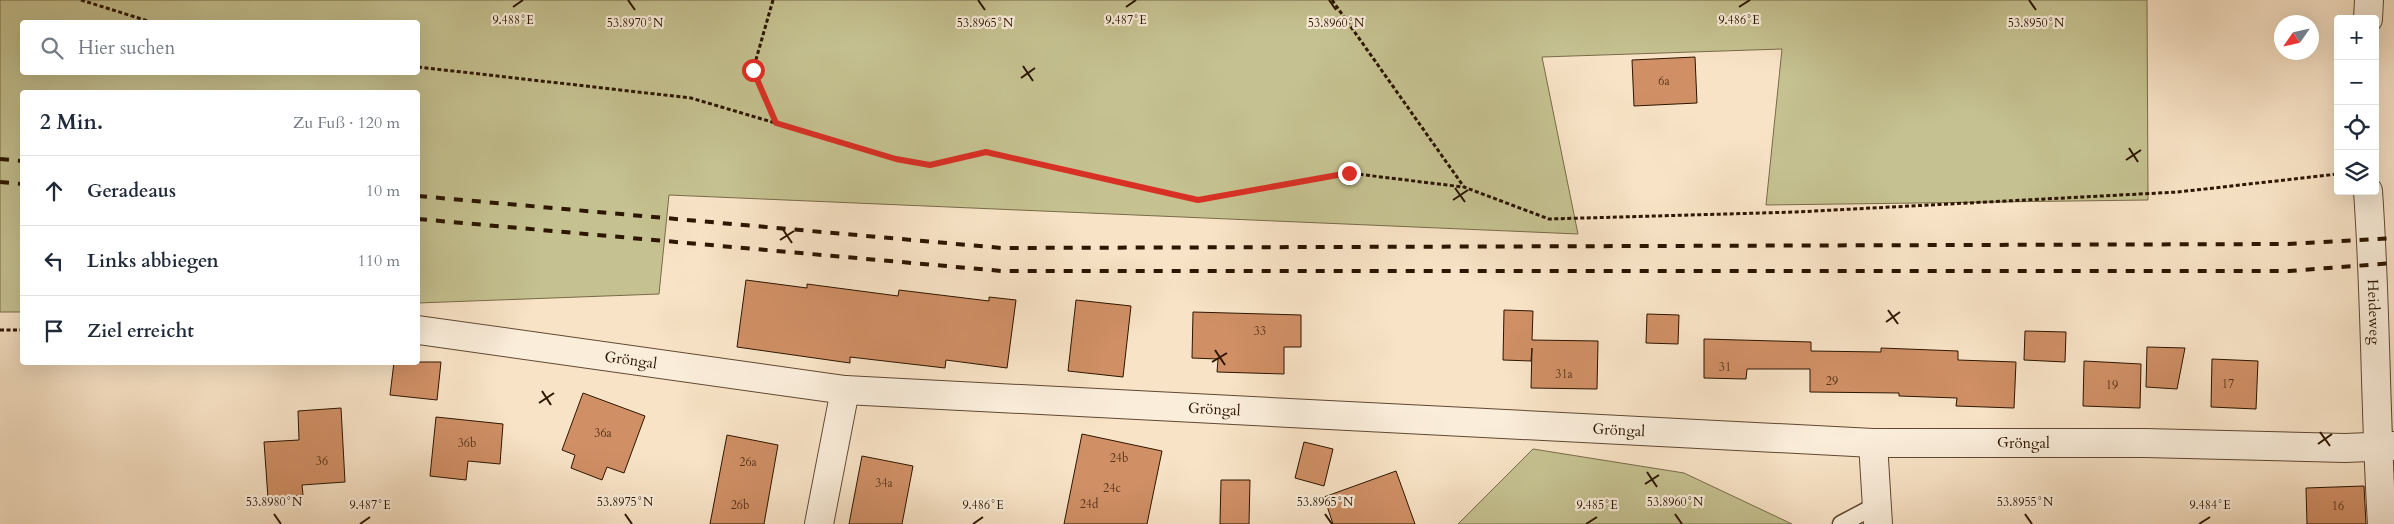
<!DOCTYPE html>
<html lang="de">
<head>
<meta charset="utf-8">
<style>
	body { margin:0; font-family:Cardo,serif; background:#f6f6f7; color:#1f2937 }
	.controls { position:absolute; right:15px; top:15px; display:grid; overflow:hidden; border-radius:5px; box-shadow:0 5px 20px #0002 }
	.controls button { width:45px; height:45px; display:grid; place-items:center; padding:0; border:0; border-bottom:1px solid #e0e1e3; background:#fff; color:#1f2937; font:25px sans-serif }
	.compass { position:absolute; left:2274px; top:15px; width:45px; height:45px; border-radius:50%; background:#fff; box-shadow:0 5px 20px #0002; rotate:236deg }
	.stop { position:absolute; width:15px; height:15px; margin:-11px; border:4px solid #d93025; border-radius:50%; background:#fff }
	.stop.end { background:#d93025; border-color:#fff; box-shadow:0 1px 5px #0008 }
	.list { margin:0; padding:0; list-style:none }
	h2 { display:flex; justify-content:space-between; align-items:center; height:65px; margin:0; padding:0 20px; font-size:21px }
	h2 small { font-size:16px; font-weight:400; color:#747a83 }
	.list li { display:grid; grid-template-columns:32px 1fr auto; gap:15px; align-items:center; box-sizing:border-box; height:70px; padding:0 20px; border-top:1px solid #e0e1e3 }
	.list b { display:block; font-size:19px; white-space:nowrap }
	.list em { font-size:16px; font-style:normal; color:#747a83 }
	.icon { flex:none; width:28px; height:28px; fill:none; stroke:currentColor; stroke-width:2; stroke-linecap:round; stroke-linejoin:round }
	.map { position:relative; flex:none; width:2394px; height:524px; overflow:hidden }
	.search { position:absolute; background:#fff; box-shadow:0 5px 20px #0002; left:20px; top:20px; width:400px; height:55px; display:flex; align-items:center; gap:12px; box-sizing:border-box; padding:0 18px; border-radius:5px; color:#747a83; font-size:19px }
	.panel { position:absolute; background:#fff; box-shadow:0 5px 20px #0002; left:20px; top:90px; width:400px; height:275px; border-radius:5px }
	.map>svg:first-child { display:block }
</style>
</head>
<body>
<div class="map">
<svg width="2394" height="524" viewBox="0 0 2394 524">
	<rect width="100%" height="100%" fill="#f8e3c6"/>
	<filter id="stains"><feTurbulence type="fractalNoise" baseFrequency=".004" numOctaves="4"/><feColorMatrix values="0 0 0 0 .2 0 0 0 0 .09 0 0 0 0 .02 0 0 0 .5 -.17"/></filter>
	<radialGradient id="worn" r=".72"><stop offset=".6" stop-color="#630" stop-opacity="0"/><stop offset="1" stop-color="#630" stop-opacity=".3"/></radialGradient>
	<path fill="#c5c190" stroke="#796b48" fill-rule="evenodd" d="M0 0H2147L2148 200 1766 205 1782 49 1542 57 1578 234 669 195 659 294 418 303V92H22V312H0ZM418 22V72H22V22Z
		M1533 449 1684 473 1792 524H1458Z"/>
	<path fill="#d08f65" stroke="#2d1500" d="M1695 57 1697 103 1634 106 1632 60Z
		M746 280 807 288V284L898 296 899 290 989 301V297L1016 300 1007 368 946 360 945 368 850 357V363L737 347Z
		M1076 300 1131 306 1123 377 1068 371Z
		M1504 310 1533 311 1532 340 1598 341 1597 389 1531 388 1532 348 1531 361 1503 360Z
		M1193 312 1301 315V347H1284V374L1217 372 1218 359 1192 358Z
		M1647 314 1679 315 1678 344 1646 343Z
		M2025 331 2066 332 2065 362 2024 360Z
		M1704 339 1811 342V351L1881 352V348L1958 351V360L2016 362 2014 408 1956 406 1957 398 1899 396V393L1810 392V369H1747L1746 379 1704 378Z
		M2147 347 2185 348 2177 389 2146 387Z
		M2212 359 2258 361 2256 409 2211 407Z
		M2084 361 2141 364 2140 408 2083 406Z
		M394 362H441L437 400 390 395Z
		M583 393 645 416 624 473 607 467 602 480 571 468 575 455 562 450Z
		M341 408 345 482 302 485 303 495 268 498 264 442 299 440 298 411Z
		M436 417 503 424 500 464 468 461 466 480 430 476Z
		M1082 434 1162 451 1147 524H1064Z
		M727 435 778 445 764 524H710Z
		M1304 442 1333 449 1324 486 1295 478Z
		M862 456 913 466 902 524H849Z
		M1396 471 1415 524H1333L1324 497Z
		M1221 480H1250L1249 524H1220Z
		M2364 486 2366 524H2307L2306 488Z"/>
	<g fill="none" stroke-linecap="round" stroke-linejoin="round">
		<defs>
			<path id="service" d="M1841 524 1877 505"/>
			<g id="minor">
				<path d="M2368 19 2369 0"/>
				<path id="s1" d="M2368 191C2376 302 2375 413 2382 524"/>
				<path id="s2" d="M418 330 845 390 1873 443H2145L2345 448 2394 446"/>
				<path d="M1873 443 1878 524"/>
				<path d="M819 524 845 390"/>
			</g>
		</defs>
		<use href="#service" stroke="#604832" stroke-width="19"/>
		<use href="#minor" stroke="#604832" stroke-width="30"/>
		<path stroke="#2d1500" stroke-width="3" stroke-dasharray="4 2.5" stroke-linecap="butt" d="M81 0 151 22
			M773 0 753 70 776 123
			M1332 0 1464 187 1549 219 1796 212 2178 192 2338 174
			M418 67 691 98 897 159 930 165 986 152 1198 200 1349 173 1463 187
			M0 330H22"/>
		<use href="#service" stroke="#faedda" stroke-width="16"/>
		<use href="#minor" stroke="#faedda" stroke-width="28"/>
		<path stroke="#2d1500" stroke-width="4" stroke-dasharray="9 9" stroke-linecap="butt" d="M0 159 22 161
			M0 182 22 184
			M418 196 1002 248 2288 244 2394 238
			M418 219 1002 271H2289L2394 263"/>
	</g>
	<g fill="none" stroke-linecap="round" stroke-linejoin="round">
		<path stroke="#d93025" stroke-width="6" d="M753 70 776 123 896 159 930 165 986 152 1198 200 1349 173"/>
	</g>
	<path fill="none" stroke="#2d1500" stroke-width="2" d="M628 0 635 10M978 0 985 10M1329 0 1336 10M2029 0 2036 10M513 7 523 0M1126 7 1136 0M1739 7 1750 0M1023 66 1033 81M1021 78 1035 68M2129 148 2138 162M2126 160 2141 150M1455 188 1465 202M1453 200 1468 190M782 228 792 243M780 240 794 231M1888 310 1898 324M1886 322 1900 312M1215 350 1225 365M1212 362 1227 353M542 391 551 405M539 403 554 393M2320 432 2330 446M2318 444 2332 434M1647 472 1657 487M1645 484 1659 475M274 514 281 524M625 514 632 524M1325 514 1332 524M1675 514 1682 524M2025 514 2032 524M360 524 370 517M973 524 983 517M1586 524 1597 517M2199 524 2210 517"/>
	<g text-anchor="middle" dominant-baseline="central" stroke-width="4.5" stroke-linejoin="round" paint-order="stroke">
		<g font-size="12" fill="#563419">
			<text x="1664" y="81">6a</text>
			<text x="1260" y="331">33</text>
			<text x="1725" y="367">31</text>
			<text x="1564" y="374">31a</text>
			<text x="1832" y="381">29</text>
			<text x="2228" y="384">17</text>
			<text x="2112" y="385">19</text>
			<text x="603" y="433">36a</text>
			<text x="467" y="443">36b</text>
			<text x="1119" y="458">24b</text>
			<text x="322" y="461">36</text>
			<text x="748" y="462">26a</text>
			<text x="884" y="483">34a</text>
			<text x="1112" y="488">24c</text>
			<text x="1089" y="504">24d</text>
			<text x="740" y="505">26b</text>
			<text x="2338" y="506">16</text>
		</g>
		<g font-size="15" fill="#2d1500" stroke="#faedda">
			<text stroke="none"><textPath href="#s1" startOffset="121">Heideweg</textPath></text>
			<text stroke="none"><textPath href="#s2" startOffset="215">Gröngal</textPath></text>
			<text stroke="none"><textPath href="#s2" startOffset="801">Gröngal</textPath></text>
			<text stroke="none"><textPath href="#s2" startOffset="1206">Gröngal</textPath></text>
			<text stroke="none"><textPath href="#s2" startOffset="1611">Gröngal</textPath></text>
		</g>
	</g>
	<g font-size="12" text-anchor="middle" fill="#2d1500" stroke="#faedda" stroke-width="4.5" stroke-linejoin="round" paint-order="stroke">
		<text x="513" y="24">9.488°E</text>
		<text x="1126" y="24">9.487°E</text>
		<text x="1739" y="24">9.486°E</text>
		<text x="635" y="27">53.8970°N</text>
		<text x="985" y="27">53.8965°N</text>
		<text x="1336" y="27">53.8960°N</text>
		<text x="2036" y="27">53.8950°N</text>
		<text x="274" y="506">53.8980°N</text>
		<text x="625" y="506">53.8975°N</text>
		<text x="1325" y="506">53.8965°N</text>
		<text x="1675" y="506">53.8960°N</text>
		<text x="2025" y="506">53.8955°N</text>
		<text x="370" y="509">9.487°E</text>
		<text x="983" y="509">9.486°E</text>
		<text x="1597" y="509">9.485°E</text>
		<text x="2210" y="509">9.484°E</text>
	</g>
	<rect width="100%" height="100%" filter="url(#stains)"/>
	<rect width="100%" height="100%" fill="url(#worn)"/>
</svg>
<div class="controls">
<button>+</button>
<button>−</button>
<button><svg class="icon" aria-label="locate" viewBox="0 0 24 24"><circle cx="12" cy="12" r="6"/><path d="M12 2v4M12 18v4M2 12h4M18 12h4"/></svg></button>
<button><svg class="icon" aria-label="layers" viewBox="0 0 24 24"><path d="M12 4l9 5-9 5-9-5zM3 14l9 5 9-5"/></svg></button>
</div>
<svg class="compass" viewBox="-18 -18 36 36"><path d="M0-13l5 13h-10z" fill="#e53935"/><path d="M0 13l5-13h-10z" fill="#747a83"/></svg>
<div class="stop" style="left:753px;top:70px"></div>
<div class="stop end" style="left:1349px;top:173px"></div>
<div class="search"><svg class="icon" aria-label="search" viewBox="0 0 24 24"><circle cx="10" cy="10" r="6"/><path d="M15 15l6 6"/></svg>Hier suchen</div>
<section class="panel">
<h2>2 Min.<small>Zu Fuß · 120 m</small></h2>
<ul class="list">
<li><svg class="icon" aria-label="ahead" viewBox="0 0 24 24"><path d="M12 20V5M6 11l6-6 6 6"/></svg><div><b>Geradeaus</b></div><em>10 m</em></li>
<li><svg class="icon" aria-label="left" viewBox="0 0 24 24"><path d="M17 20v-9H6M10 6l-5 5 5 5"/></svg><div><b>Links abbiegen</b></div><em>110 m</em></li>
<li><svg class="icon" aria-label="arrive" viewBox="0 0 24 24"><path d="M6 21V4h12l-3 4 3 4H6"/></svg><div><b>Ziel erreicht</b></div></li>
</ul>
</section>
</div>
</body>
</html>
